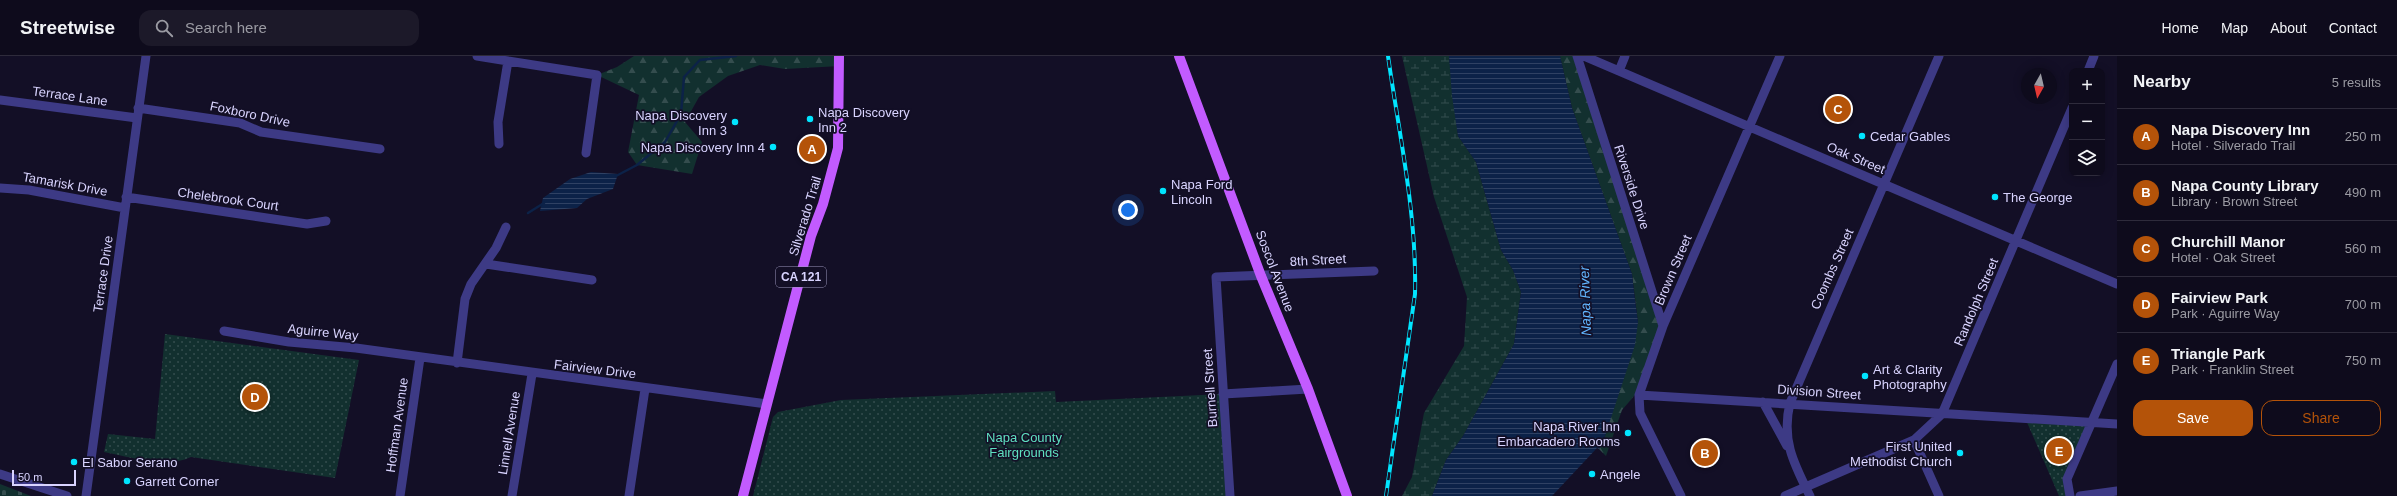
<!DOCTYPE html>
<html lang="en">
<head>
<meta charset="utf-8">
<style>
	body { margin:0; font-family:Helvetica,sans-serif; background:#1c1929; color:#f1f3f6 }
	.controls { position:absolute; right:12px; top:12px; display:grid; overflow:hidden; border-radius:8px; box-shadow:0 2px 10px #0003 }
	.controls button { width:36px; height:36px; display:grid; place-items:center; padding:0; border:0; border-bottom:1px solid #2e2b3b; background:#0e0b1c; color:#f1f3f6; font:20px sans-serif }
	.compass { position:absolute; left:2021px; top:12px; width:36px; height:36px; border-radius:50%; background:#0e0b1c; box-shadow:0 2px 10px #0003; rotate:188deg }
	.scale { position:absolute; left:12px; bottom:10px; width:64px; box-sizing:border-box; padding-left:4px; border:2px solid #d9d4ff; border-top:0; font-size:11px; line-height:14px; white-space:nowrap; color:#d9d4ff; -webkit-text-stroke:3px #130f26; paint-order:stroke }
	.you { position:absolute; left:1128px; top:154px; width:14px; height:14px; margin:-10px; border:3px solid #fff; border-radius:50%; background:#1a73e8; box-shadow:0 0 0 6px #1a73e833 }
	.badge { display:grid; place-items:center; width:26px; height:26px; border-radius:50%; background:#b45309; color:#fff; font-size:13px; font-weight:700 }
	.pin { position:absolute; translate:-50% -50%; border:2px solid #fff; box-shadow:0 1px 4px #0006 }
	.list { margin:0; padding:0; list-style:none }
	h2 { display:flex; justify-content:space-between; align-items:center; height:52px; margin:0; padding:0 16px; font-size:17px }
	h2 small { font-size:13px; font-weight:400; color:#9b9ba3 }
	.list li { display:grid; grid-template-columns:26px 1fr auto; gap:12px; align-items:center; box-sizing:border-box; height:56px; padding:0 16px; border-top:1px solid #2e2b3b }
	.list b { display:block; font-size:15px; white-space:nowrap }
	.list p { margin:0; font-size:13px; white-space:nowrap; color:#9b9ba3 }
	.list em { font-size:13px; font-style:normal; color:#9b9ba3 }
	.actions { display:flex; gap:8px; padding:12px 16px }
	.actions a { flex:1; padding:9px 0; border:1px solid #b45309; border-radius:12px; text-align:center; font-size:14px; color:#b45309 }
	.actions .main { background:#b45309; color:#fff }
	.icon { flex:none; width:22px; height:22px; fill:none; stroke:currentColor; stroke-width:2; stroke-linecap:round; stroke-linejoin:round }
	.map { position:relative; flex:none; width:2117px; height:440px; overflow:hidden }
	header { display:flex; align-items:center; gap:24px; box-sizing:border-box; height:56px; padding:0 20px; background:#0e0b1c; border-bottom:1px solid #2e2b3b }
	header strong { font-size:19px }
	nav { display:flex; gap:22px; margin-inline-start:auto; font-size:14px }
	.search { width:280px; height:36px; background:#1c1929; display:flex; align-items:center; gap:10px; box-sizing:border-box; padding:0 14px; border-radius:12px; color:#9b9ba3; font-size:15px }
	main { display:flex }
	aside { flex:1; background:#0e0b1c }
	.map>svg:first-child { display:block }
</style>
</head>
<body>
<header>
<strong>Streetwise</strong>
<div class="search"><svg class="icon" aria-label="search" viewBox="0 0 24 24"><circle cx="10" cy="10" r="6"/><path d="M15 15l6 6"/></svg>Search here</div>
<nav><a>Home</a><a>Map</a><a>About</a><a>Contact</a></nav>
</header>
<main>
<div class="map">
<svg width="2117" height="440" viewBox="0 0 2117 440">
	<defs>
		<pattern id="forest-firs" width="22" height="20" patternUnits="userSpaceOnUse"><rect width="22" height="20" fill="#12302f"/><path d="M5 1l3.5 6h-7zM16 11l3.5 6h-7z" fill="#344d4e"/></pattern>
		<pattern id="wetland-marsh" width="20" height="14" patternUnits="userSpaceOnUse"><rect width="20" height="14" fill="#12302f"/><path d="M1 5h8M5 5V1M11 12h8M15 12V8" fill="none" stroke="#344d4e"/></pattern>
		<pattern id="cemetery-stones" width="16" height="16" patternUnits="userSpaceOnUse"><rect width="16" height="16" fill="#12302f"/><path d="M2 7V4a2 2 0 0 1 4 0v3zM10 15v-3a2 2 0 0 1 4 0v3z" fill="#344d4e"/></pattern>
		<pattern id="park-dots" width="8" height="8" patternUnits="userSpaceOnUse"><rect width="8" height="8" fill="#12302f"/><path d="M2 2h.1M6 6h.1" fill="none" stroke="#344d4e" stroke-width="1.8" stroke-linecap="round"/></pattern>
		<pattern id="water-rules" width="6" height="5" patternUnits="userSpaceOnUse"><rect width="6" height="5" fill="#0c2248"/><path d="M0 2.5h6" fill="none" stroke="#2f4163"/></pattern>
	</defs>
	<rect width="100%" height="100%" fill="#130f26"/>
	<path fill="url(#forest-firs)" d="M634 0H839L840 10 785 13 760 9 728 20 699 41 685 66 702 86 692 118 637 109 628 96 639 39 597 19 617 11Z
		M1560 0H1577L1663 270 1635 339 1622 354 1606 400 1599 393 1605 380 1638 266 1632 218 1572 52Z"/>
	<path fill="url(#wetland-marsh)" d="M1402 0H1449L1458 80 1476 106 1501 194 1513 214 1521 236 1514 288 1463 380 1446 404 1432 440H1402L1412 421 1424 357 1464 290 1467 241 1434 141Z"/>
	<path fill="url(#cemetery-stones)" d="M0 428 31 440H0Z"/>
	<path fill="url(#park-dots)" d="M165 278 359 304 335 422 191 401C165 413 131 401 104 396L108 378 155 383Z
		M1055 335 1056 346 1223 338 1230 440H753L773 361 778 356 841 344Z
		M2026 364 2090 368 2067 423 2070 440H2059Z"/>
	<path fill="url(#water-rules)" d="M1449 0H1560L1572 52 1632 218 1635 244 1638 266 1635 289 1605 380 1599 393 1597 392 1552 440H1432L1446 404 1463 380 1514 288 1521 236 1513 214 1501 194 1476 106 1458 80 1452 40Z
		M591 116 618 118 613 133 587 143 577 152 540 155 543 142 570 123Z"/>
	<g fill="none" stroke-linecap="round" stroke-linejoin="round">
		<path stroke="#0c2248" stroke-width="2.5" d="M616 120 637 109 665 86 681 58 684 21 700 4 736 0
			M528 157 544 147"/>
		<path stroke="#3d3a85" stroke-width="9" d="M477 0 508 5 498 66 499 88
			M1577 0 1663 270
			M1584 0 2117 228
			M508 5 597 19 586 97
			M1619 15 1625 0
			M2088 15 2094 0
			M0 44 137 62
			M138 52 240 67 261 76 380 93
			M0 132 29 134 125 152
			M126 141 307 168 326 165
			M486 208 592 224
			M224 275 289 286 356 292 767 348
			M457 307 465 243 471 228 496 192 506 171
			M1223 338 1308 333
			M1639 339 2117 368
			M1763 346 1787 390
			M1914 384 1939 440
			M0 418 67 440
			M86 440 146 0
			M400 440 420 302
			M512 440 532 318
			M629 440 645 333
			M1230 440 1216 221 1374 215
			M1681 440 1640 357 1639 339 1663 270 1780 0
			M1785 440 1914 384 1942 358 2072 52
			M1810 440C1794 408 1781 384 1790 347L1939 0
			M2070 440 2067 423 2117 308
			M2080 440 2117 435"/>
		<path stroke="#c25bff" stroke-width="10" d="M1179 0 1261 220 1308 333 1347 440
			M743 440 811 180 823 148 838 92 839 0"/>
		<defs>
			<path id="rail" d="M1386 440 1415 238C1417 158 1399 78 1388 0"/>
		</defs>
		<use href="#rail" stroke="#00e5ff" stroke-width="4"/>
		<use href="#rail" stroke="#130f26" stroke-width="2.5" stroke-dasharray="8" stroke-linecap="butt"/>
	</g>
	<g fill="#00e5ff" stroke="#130f26" stroke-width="1.5">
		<circle cx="810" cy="63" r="4"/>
		<circle cx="735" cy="66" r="4"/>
		<circle cx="1862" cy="80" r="4"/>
		<circle cx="773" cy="91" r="4"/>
		<circle cx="1163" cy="135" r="4"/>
		<circle cx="1995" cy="141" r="4"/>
		<circle cx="1865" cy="320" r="4"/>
		<circle cx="1628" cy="377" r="4"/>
		<circle cx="1960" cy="397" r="4"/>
		<circle cx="74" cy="406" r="4"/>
		<circle cx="1592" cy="418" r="4"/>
		<circle cx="127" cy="425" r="4"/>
	</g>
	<g text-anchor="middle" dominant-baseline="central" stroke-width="3.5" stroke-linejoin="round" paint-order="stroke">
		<rect fill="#130f26" stroke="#9e99be" stroke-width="1" x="776" y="211" width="50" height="20" rx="3"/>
		<g font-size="12" font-weight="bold" fill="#d9d4ff">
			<text x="801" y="221">CA 121</text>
		</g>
		<g font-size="13" fill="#d9d4ff" stroke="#130f26">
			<text transform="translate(70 40) rotate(8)">Terrace Lane</text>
			<text transform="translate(250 58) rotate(12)">Foxboro Drive</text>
			<text transform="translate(1856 102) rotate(23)">Oak Street</text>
			<text transform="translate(65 128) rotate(10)">Tamarisk Drive</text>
			<text transform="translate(1632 131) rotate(72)">Riverside Drive</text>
			<text transform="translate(228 143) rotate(8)">Chelebrook Court</text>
			<text transform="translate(805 160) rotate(-73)">Silverado Trail</text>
			<text transform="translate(1318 204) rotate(-3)">8th Street</text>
			<text transform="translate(1832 213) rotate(-66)">Coombs Street</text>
			<text transform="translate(1673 214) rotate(-67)">Brown Street</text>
			<text transform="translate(1275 215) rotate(69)">Soscol Avenue</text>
			<text transform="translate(103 218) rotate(-82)">Terrace Drive</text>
			<text transform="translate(1976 246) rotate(-67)">Randolph Street</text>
			<text transform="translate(323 276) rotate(6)">Aguirre Way</text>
			<text transform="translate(595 313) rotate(7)">Fairview Drive</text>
			<text transform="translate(1210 332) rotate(-94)">Burnell Street</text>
			<text transform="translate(1819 336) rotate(4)">Division Street</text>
			<text transform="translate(397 369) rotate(-82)">Hoffman Avenue</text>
			<text transform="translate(509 377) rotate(-81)">Linnell Avenue</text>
		</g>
		<g font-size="13" fill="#d9d4ff" stroke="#130f26" text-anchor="start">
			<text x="818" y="56">Napa Discovery<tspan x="818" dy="15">Inn 2</tspan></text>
			<text x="727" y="59" text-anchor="end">Napa Discovery<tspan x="727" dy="15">Inn 3</tspan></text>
			<text x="1870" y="80">Cedar Gables</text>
			<text x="765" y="91" text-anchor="end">Napa Discovery Inn 4</text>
			<text x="1171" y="128">Napa Ford<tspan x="1171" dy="15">Lincoln</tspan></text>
			<text x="2003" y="141">The George</text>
			<text x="1873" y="313">Art &amp; Clarity<tspan x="1873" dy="15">Photography</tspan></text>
			<text x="1620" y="370" text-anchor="end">Napa River Inn<tspan x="1620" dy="15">Embarcadero Rooms</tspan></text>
			<text x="1952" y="390" text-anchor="end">First United<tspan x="1952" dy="15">Methodist Church</tspan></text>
			<text x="82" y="406">El Sabor Serano</text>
			<text x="1600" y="418">Angele</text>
			<text x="135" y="425">Garrett Corner</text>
		</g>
		<g font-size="13" fill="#5fe0c0" stroke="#130f26">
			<text x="1024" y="381">Napa County<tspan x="1024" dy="15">Fairgrounds</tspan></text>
		</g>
		<g font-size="14" font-style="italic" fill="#62b6ff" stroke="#130f26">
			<text transform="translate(1585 245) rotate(-92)">Napa River</text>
		</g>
	</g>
</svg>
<div class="controls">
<button>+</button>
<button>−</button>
<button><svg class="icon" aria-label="layers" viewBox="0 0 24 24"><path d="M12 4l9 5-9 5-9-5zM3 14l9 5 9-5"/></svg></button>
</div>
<svg class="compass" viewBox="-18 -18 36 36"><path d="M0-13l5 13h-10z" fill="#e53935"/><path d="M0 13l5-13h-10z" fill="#9b9ba3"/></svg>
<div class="scale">50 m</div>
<div class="you"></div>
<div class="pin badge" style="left:812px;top:93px">A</div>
<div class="pin badge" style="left:1705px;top:397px">B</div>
<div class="pin badge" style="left:1838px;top:53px">C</div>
<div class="pin badge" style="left:255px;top:341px">D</div>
<div class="pin badge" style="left:2059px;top:395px">E</div>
</div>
<aside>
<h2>Nearby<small>5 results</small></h2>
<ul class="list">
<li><span class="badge">A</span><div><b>Napa Discovery Inn</b><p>Hotel · Silverado Trail</p></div><em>250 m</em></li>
<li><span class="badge">B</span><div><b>Napa County Library</b><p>Library · Brown Street</p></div><em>490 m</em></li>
<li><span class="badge">C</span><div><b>Churchill Manor</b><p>Hotel · Oak Street</p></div><em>560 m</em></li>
<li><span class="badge">D</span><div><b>Fairview Park</b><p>Park · Aguirre Way</p></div><em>700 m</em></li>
<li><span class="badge">E</span><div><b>Triangle Park</b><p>Park · Franklin Street</p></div><em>750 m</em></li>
</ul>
<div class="actions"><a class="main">Save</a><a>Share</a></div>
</aside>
</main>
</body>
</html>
